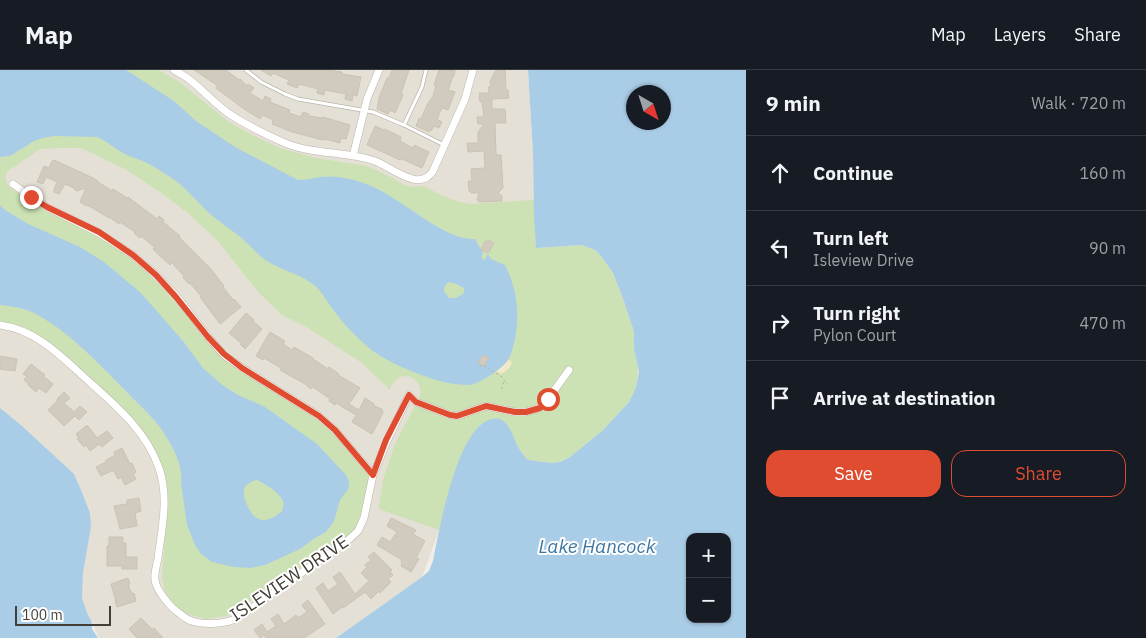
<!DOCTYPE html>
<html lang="en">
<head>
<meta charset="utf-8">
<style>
	body { margin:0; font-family:"IBM Plex Sans",sans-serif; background:#20242c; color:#f1f3f6 }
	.controls { position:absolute; right:15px; bottom:15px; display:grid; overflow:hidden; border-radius:10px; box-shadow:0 1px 4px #0004 }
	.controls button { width:45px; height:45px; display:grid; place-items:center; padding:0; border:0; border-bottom:1px solid #363941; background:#171b24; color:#f1f3f6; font:25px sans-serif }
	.compass { position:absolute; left:626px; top:15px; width:45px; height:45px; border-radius:50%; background:#171b24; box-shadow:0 1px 4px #0004; rotate:141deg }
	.scale { position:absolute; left:15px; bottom:12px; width:96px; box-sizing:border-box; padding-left:5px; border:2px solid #433f37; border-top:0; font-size:14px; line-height:18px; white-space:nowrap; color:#433f37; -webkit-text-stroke:4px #fff; paint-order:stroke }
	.stop { position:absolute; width:15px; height:15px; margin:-11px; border:4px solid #e04c2f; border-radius:50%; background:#fff }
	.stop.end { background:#e04c2f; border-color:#fff; box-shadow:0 1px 5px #0008 }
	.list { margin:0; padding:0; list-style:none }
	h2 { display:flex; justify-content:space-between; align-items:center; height:65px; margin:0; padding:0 20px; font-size:21px }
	h2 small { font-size:16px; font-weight:400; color:#9ea1a6 }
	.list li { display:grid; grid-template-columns:32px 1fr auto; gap:15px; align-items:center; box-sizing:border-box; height:75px; padding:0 20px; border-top:1px solid #363941 }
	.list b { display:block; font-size:19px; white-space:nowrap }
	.list p { margin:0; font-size:16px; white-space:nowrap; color:#9ea1a6 }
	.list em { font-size:16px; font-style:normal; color:#9ea1a6 }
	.actions { display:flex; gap:10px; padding:15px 20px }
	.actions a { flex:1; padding:11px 0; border:1px solid #e04c2f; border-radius:15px; text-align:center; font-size:18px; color:#e04c2f }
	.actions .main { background:#e04c2f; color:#fff }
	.icon { flex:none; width:28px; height:28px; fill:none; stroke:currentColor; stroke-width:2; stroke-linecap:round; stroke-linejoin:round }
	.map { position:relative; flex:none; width:746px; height:568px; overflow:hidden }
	header { display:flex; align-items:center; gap:30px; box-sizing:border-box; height:70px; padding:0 25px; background:#171b24; border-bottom:1px solid #363941 }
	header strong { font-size:24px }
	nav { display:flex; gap:28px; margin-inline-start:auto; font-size:18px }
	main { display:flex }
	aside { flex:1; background:#171b24 }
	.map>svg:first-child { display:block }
</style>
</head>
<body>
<header>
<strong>Map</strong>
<nav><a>Map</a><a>Layers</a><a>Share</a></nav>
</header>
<main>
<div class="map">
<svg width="746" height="568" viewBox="0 0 746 568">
	<rect width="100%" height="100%" fill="#f1eee7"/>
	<path fill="#e4e0d6" d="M0 0H528L533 83 534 147 634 262 639 300 636 317 439 460 422 507 336 568H99L92 552 76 542 82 528 83 503 91 457 0 343Z"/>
	<path fill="#cce1b4" d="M0 0H159L182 14 229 52 254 66 280 78 316 88 355 94 367 96 393 108 404 115 413 117 423 116 443 126 456 131 469 134 534 130 536 178 581 175 595 180 601 186 613 203 623 229 634 262V279L638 297 636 317 629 332 603 360 570 387 560 392 552 393 528 390 519 379 508 356 463 381 452 411 439 460 379 439 383 410 394 376 420 326C424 305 397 297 390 320L362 293 305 256 282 245 258 222 218 171 189 144 160 122 125 99 81 78H60L40 79 16 96C4 100 3 110 10 118L44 140 94 164 112 175 142 197 169 225 211 276 223 288 236 299 319 351 333 363 370 406 362 449 352 464 227 546 205 549 188 544 180 540 172 533 165 521 162 507 167 442V417L163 401 155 381 148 369 128 347 48 272C33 262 17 257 0 252Z"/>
	<path fill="#f1e9c7" d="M508 289 512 292C511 297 506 302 501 304L494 300Z"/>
	<path fill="#aacde7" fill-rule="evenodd" d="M0 0H126L174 31 196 51 235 77 298 110C306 110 313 108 321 107 335 105 353 109 366 114 399 125 443 171 475 169L483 183 481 188 485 190 488 184 491 189 505 195C517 219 520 243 515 269 513 276 512 284 508 290 503 298 483 311 474 314 449 320 388 294 369 278 357 267 344 255 335 242 328 234 323 222 314 215 300 203 279 200 264 189 255 182 248 173 239 166 229 158 218 151 209 143 198 133 188 120 176 111 167 105 157 98 147 93 139 89 130 87 123 83 114 78 107 71 97 67L54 66 43 68 34 71 10 86 0 87ZM449 212 456 214 464 218V223L456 228H449L444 221C444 217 445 215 449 212Z
		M528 0H746V568H336L422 507 429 501 433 491C439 460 457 360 489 350 493 349 497 348 500 349 510 353 514 369 518 377 521 382 524 386 528 390L552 393 560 392 570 387 603 360 629 332 636 317 639 301 634 279V262L623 229 613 203 601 186 595 180 581 175 536 178 534 147 533 83ZM664 22V52H634V22ZM690 467H727V549H690Z
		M0 135 5 140 28 154 80 177 104 192 141 223 183 271 203 298 221 314 236 324 265 337 317 374 346 405 349 412V418L340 430 334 451 326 462 315 468 300 479 265 495 250 498 234 497 212 492 201 484 195 475 187 455 181 412C184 395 169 369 159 356 150 344 137 333 127 322 98 293 70 262 34 243 24 238 11 236 0 235ZM257 410C265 414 281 423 283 432 284 435 283 437 282 441 270 452 256 455 248 437 247 434 244 429 244 426 242 417 249 411 257 410Z
		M0 338 22 356 74 404 81 420 90 443 91 457 83 503 82 528 87 543 92 552V559L98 568H0Z"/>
	<path fill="#d1cabe" stroke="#cbc2b2" d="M194 0H226L239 10 240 9 247 16 248 14 254 18 250 23 263 31 265 26 271 29 270 32 290 40 289 43 301 47 303 42 309 44V46L322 48 323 47 350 55 346 69 341 68 340 73 325 69V70L319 69 292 62 272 54 273 50 263 45 260 49 244 39 216 18 217 16 215 14Z
		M261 0H327L342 2V4L361 7 357 26 353 25 352 31 345 29 346 24 325 20 324 25 317 23 318 19 299 14 297 18 287 14 289 10 273 3 271 6Z
		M392 0H409L401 24 403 25 395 43 390 40 388 44 377 39 379 28 387 8H389Z
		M439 0H455L454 6H453L448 20 455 22 448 40 442 38 437 49 442 52 439 58 434 56 431 61 430 60 429 62 416 56 419 48 421 49 427 35 433 26 436 16 434 15Z
		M496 0H505L506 20H508L509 28 492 29V39H505L506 53H495L496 85H501L503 118 498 123 502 126V131L479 132 477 130 479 123H471L470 121H469L468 111H472L471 99 485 98 484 81 468 82 467 73H478V62L484 54H478L477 47H484L482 32H480L479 26 480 25 479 23H489L488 17H491L490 11Z
		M375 56 384 60 385 59 401 67 400 71 413 78 414 75 429 82 422 98 402 89 400 90 367 75Z
		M54 90 93 108 98 111V112L112 121 113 119 127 128 128 127 157 149 159 146 164 150 163 152 180 166 179 167 211 199 224 216 223 217 233 230 234 229 241 237 220 254 200 227 201 226 190 213 189 214 183 208 184 206 172 193 170 195 159 185 153 179 155 178 141 166 140 168 134 163 135 162 120 152 119 154 109 147V148L87 135 86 136 80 132 86 118 77 121 75 120 74 118 65 114 59 124 54 122V120L57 112 46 107 43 114 37 112 44 96 49 98 52 91Z
		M488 170 494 173 488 183 481 180 485 171 487 172Z
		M246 243 254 250 253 251 262 259 245 279 240 274 241 273 229 263Z
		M270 262 285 271 283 274 292 280 294 277 313 288V289L328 299 329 297 339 304 338 305 360 318 349 334 359 340 365 328 374 334V336L382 339 383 343 372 364 352 352 356 345 336 333 335 335 329 331 330 329 313 317 311 319 305 314 280 300 281 298 264 288 263 290 256 286Z
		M483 285 489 288 484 296 478 293Z
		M0 286 17 289 15 301 0 299Z
		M31 294 45 305 43 306 53 314 46 323 39 318 36 322 28 315 29 314 24 310 27 306 23 304Z
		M64 322 70 328 64 333 74 342 80 336 87 342 79 350 75 346 64 356 48 340 58 330 57 329Z
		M86 356H88L97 368 107 361 113 368 102 377 99 374 90 381 86 375 84 377 77 369 79 368 76 364Z
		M122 378 130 394 132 393 136 402 133 404 136 409 125 415 121 407 118 409 113 400 101 406 96 397 106 392 105 391 115 385 114 382Z
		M139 428 141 441 135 443 137 456 120 459 114 436 127 434V430Z
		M391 448 416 460 413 464 425 471 416 488 419 489 411 502 401 496 402 493 401 492 402 490 377 475 382 467 390 472 397 462 387 456Z
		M109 467H123V473H126V487H137V499H122V496H107V476H109Z
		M374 482 392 500 390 502 393 505 388 509 391 512 380 523 379 521 371 529 365 522 343 538 342 537 333 544 316 518 323 513 328 521 338 514 333 507 340 502 355 524 369 511 361 503 367 497 365 495 371 490 368 487Z
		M128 508 130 514 128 515 132 524 134 523 136 531 117 537 115 531H116L111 514Z
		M308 530 325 554 304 568H266L264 565 260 568 254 560 262 554 267 562 276 556 271 549 278 544 284 554 296 545 298 548 307 542 302 535Z
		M141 548 152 559 154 558 163 568H137L129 559Z"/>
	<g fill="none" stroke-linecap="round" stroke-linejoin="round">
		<defs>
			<path id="service" d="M246 0 261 12 285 24 298 29 373 42 404 55 444 75
				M404 55 422 17 426 0"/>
			<path id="minor" d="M174 0C179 3 185 6 190 10 204 21 216 35 231 45 248 56 267 65 285 73 314 85 346 81 375 91 391 97 420 123 433 101L465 29 473 0
				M353 86 367 29 379 0
				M13 114 31 127 47 137 99 163 133 185 156 205 177 227 208 267 224 285 242 298 319 346 335 360 373 405
				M0 255C36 260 60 285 85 308 114 334 146 360 159 398 169 427 162 458 158 488 157 494 154 503 155 510 156 520 171 538 179 543 183 546 187 550 192 551 203 555 222 554 233 550 240 547 257 534 264 529 291 510 318 491 345 473L358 461 364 448 373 405 387 371 409 325 416 332 450 345 457 346 486 336 515 342H526L539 338 548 329 569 300"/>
		</defs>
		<use href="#service" stroke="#bbb6ab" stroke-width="4.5"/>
		<use href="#minor" stroke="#bbb6ab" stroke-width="8"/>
		<path stroke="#bbb19e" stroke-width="1" stroke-dasharray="2.5 2.5" stroke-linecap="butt" d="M479 295 484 297 485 296 502 307 507 314
			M502 319V315L504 312"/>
		<use href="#service" stroke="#fff" stroke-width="3"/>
		<use href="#minor" stroke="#fff" stroke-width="7"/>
	</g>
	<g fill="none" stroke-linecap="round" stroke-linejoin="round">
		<path stroke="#e04c2f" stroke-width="6" d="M31 127 47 137 99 162 133 185 156 205 176 227 208 267 224 284 242 298 319 346 335 360 373 405 386 370 409 325 416 332 450 345 457 346 486 336 515 342H526L540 338 548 329"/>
	</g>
	<g text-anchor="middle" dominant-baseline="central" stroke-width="4" stroke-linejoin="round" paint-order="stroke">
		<g font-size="18" fill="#433f37" stroke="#fff">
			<text transform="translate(289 508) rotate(-34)">ISLEVIEW DRIVE</text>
		</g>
		<g font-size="19" font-style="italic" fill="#3d76a2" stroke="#fff">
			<text x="597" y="476">Lake Hancock</text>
		</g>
	</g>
</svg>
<div class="controls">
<button>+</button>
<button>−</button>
</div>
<svg class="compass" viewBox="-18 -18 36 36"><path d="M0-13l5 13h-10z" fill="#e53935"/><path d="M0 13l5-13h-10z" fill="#9ea1a6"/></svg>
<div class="scale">100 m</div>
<div class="stop" style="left:548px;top:329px"></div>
<div class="stop end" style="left:31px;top:127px"></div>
</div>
<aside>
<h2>9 min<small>Walk · 720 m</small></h2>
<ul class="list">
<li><svg class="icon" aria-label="ahead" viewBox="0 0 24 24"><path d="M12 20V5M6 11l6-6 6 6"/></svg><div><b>Continue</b></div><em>160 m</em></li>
<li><svg class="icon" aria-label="left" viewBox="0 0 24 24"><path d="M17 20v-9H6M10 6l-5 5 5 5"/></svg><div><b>Turn left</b><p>Isleview Drive</p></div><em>90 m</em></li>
<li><svg class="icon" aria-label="right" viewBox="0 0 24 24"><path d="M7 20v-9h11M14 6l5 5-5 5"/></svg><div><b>Turn right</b><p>Pylon Court</p></div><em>470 m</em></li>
<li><svg class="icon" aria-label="arrive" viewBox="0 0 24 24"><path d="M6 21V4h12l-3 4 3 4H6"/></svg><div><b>Arrive at destination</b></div></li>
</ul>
<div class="actions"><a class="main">Save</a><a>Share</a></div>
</aside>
</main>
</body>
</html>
